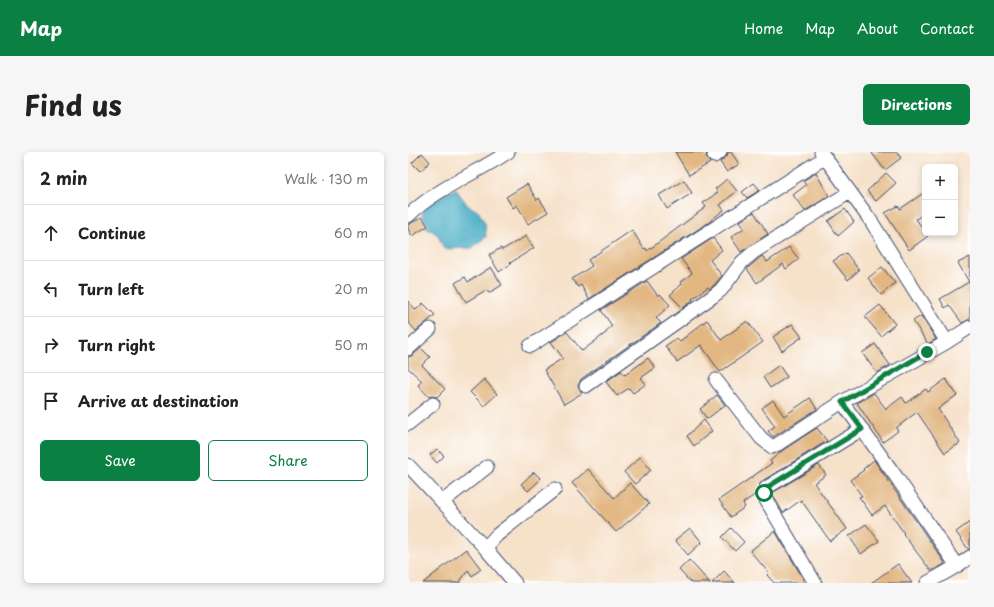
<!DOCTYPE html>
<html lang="en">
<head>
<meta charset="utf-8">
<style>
	body { margin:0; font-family:"Playpen Sans",sans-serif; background:#f6f6f6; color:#222 }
	.controls { position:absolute; right:12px; top:12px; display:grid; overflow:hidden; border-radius:6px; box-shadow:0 2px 6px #0003 }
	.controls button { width:36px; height:36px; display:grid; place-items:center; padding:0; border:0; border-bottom:1px solid #e0e0e0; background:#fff; color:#222; font:20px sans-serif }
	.stop { position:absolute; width:12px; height:12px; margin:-9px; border:3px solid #0b8043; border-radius:50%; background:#fff }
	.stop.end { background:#0b8043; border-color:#fff; box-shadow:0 1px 4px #0008 }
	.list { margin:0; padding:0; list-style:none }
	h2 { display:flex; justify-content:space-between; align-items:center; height:52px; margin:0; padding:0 16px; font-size:17px }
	h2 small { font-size:13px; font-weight:400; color:#767676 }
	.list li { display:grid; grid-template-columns:26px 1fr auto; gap:12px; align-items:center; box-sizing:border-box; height:56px; padding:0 16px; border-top:1px solid #e0e0e0 }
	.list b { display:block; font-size:15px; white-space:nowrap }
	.list em { font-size:13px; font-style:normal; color:#767676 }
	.actions { display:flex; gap:8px; padding:12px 16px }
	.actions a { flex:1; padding:9px 0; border:1px solid #0b8043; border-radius:6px; text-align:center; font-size:14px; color:#0b8043 }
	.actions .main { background:#0b8043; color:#fff }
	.icon { flex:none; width:22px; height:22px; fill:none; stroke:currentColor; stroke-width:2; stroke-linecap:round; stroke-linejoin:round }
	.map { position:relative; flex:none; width:562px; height:431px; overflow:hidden; border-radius:6px }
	header { display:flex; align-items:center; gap:24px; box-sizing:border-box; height:56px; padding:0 20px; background:#0b8043; color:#fff }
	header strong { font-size:19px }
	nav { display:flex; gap:22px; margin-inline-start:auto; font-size:14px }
	.intro { display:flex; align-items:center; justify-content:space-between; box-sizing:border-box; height:96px; padding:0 24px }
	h1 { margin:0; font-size:28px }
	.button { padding:10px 18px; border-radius:6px; background:#0b8043; color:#fff; font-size:14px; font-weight:700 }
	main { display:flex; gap:24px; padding:0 24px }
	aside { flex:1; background:#fff; border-radius:6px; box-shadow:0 2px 6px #0003 }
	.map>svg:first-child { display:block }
</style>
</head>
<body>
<header>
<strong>Map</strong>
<nav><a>Home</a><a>Map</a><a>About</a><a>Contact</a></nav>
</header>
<div class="intro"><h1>Find us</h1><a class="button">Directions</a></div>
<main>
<aside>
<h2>2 min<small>Walk · 130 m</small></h2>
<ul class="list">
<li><svg class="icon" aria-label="ahead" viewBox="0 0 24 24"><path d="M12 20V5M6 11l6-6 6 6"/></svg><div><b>Continue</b></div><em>60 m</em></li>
<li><svg class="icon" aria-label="left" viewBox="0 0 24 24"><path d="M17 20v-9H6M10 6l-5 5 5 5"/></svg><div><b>Turn left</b></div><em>20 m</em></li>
<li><svg class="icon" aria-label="right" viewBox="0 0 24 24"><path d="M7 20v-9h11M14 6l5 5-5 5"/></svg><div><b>Turn right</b></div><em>50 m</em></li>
<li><svg class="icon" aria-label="arrive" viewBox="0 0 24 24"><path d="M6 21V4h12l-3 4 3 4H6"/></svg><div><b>Arrive at destination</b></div></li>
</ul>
<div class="actions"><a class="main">Save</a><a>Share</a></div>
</aside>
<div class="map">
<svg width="562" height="431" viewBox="0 0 562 431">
	<rect width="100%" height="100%" fill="#fff"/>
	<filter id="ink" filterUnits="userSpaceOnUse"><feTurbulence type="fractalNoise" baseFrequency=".025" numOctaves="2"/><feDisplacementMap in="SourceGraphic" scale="8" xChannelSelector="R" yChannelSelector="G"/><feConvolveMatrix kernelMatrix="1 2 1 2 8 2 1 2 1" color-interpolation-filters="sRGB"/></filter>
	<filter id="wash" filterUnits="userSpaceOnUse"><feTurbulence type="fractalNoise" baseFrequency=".012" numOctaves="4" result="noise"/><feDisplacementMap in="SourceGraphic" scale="16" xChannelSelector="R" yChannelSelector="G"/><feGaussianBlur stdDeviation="0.9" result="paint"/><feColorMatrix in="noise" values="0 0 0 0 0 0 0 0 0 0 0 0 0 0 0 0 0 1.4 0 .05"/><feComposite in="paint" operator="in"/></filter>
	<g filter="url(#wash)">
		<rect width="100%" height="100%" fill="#f6e1c9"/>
		<path fill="#44abc3" stroke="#306d90" d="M48 37 60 54 70 59 77 71 78 85 64 96 36 97 30 83 18 75 14 62 22 48Z"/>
		<g id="blocks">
			<path fill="#e2b782" d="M267 0H299L298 5 302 11 281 23Z
				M320 0H323L331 12 319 20 312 10 319 4Z
				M463 0H489L493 6 477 18Z
				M14 1 22 10 12 19 4 11Z
				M408 21 421 44 397 59 385 43 398 33 395 29Z
				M478 21 488 31 468 49 459 39Z
				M319 27 329 39 312 53 316 58 303 68V69L181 147 173 133 170 135 164 127 184 114 180 108 224 78 236 97 238 96 239 99 298 55 295 51 310 40 307 37Z
				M276 28 284 41 259 57 251 43Z
				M346 31 352 38 339 46 334 40Z
				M119 32 129 48 131 46 140 60 120 72 109 53 105 56 98 45Z
				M517 40V61L508 67 520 84 501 98 477 61 490 54 492 57Z
				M437 57 446 70 430 84 420 69Z
				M346 60 360 82 333 100 323 85 336 76 332 69Z
				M14 65 20 74 4 84 0 77V73Z
				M118 84 126 96 102 111 103 112 91 120 81 103 93 96 94 98Z
				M305 86 314 98 302 108 314 124 307 132 302 137 300 135 284 147 285 148 275 156 262 143 274 132 273 130 284 121 273 107Z
				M381 95 391 107 378 117 375 112 349 131 339 117 340 116 354 104 359 110Z
				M438 101 451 118 440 128 425 109Z
				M562 105V167L554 171 541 153 537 156 532 147 561 130 550 111Z
				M83 115 94 133 81 141 78 138 58 150 47 131 57 125 60 130Z
				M474 115 487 131 473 143 460 126Z
				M239 129 250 144 252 142 262 153 248 166 253 171 173 227 170 234 174 241 156 252 136 218 155 206 143 190 159 180 174 199 199 180 198 179 204 174 193 158Z
				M0 149 8 158 15 151 27 163 8 179 0 170Z
				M472 153 487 172 473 184 457 165Z
				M513 164 528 187 520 192 505 169Z
				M299 168 313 188 339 169 355 190 312 220 293 193 269 210 257 194 269 186 272 189Z
				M384 172 394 185 374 199 365 185Z
				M467 192 482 213 469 221 454 201Z
				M13 196 22 205 14 213 37 237 29 245 24 244 21 245 10 233 14 229 0 216V205L5 203Z
				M240 206 247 216 233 226 238 232 225 241 221 236 209 244 198 230 213 219 217 223Z
				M371 213 379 225 362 236 355 225Z
				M76 227 89 242 76 254 62 240Z
				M538 227 549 243 530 257 552 291 537 301 509 260 488 276 490 279 475 290 449 251 466 241 478 257 494 245 498 251 518 237 520 240Z
				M309 243 317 253 299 267 292 257Z
				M402 246 409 257 365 285 360 279 367 274 354 256 365 248 376 264Z
				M296 268 304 279 286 294 279 284Z
				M409 276 419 289 354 329 351 333 348 342 335 351 337 355 323 365 311 348 364 311 362 309 375 298Z
				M29 297 36 304 29 311 22 303Z
				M232 305 243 318 227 332 216 320Z
				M466 308 537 411 535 413 523 419 495 382 496 381 477 354 464 363 451 345 454 344 442 328 456 318 455 317Z
				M411 313 418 323 406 331 439 377 422 389 393 348 375 361 364 341Z
				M180 317 206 346 222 331 241 352 208 380 164 331Z
				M126 320 133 327 120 339 113 332Z
				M562 370V397H560L548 380Z
				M458 372 471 389 453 402 441 384Z
				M282 376 294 390 280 403 267 388Z
				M323 376 336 390 327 399 314 385Z
				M367 379 396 428 393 431H366L359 423 361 421 342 399Z
				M58 397 73 417 64 424 60 418 51 431H15Z
				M281 408 302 431H283L271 418Z
				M490 412 504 431H463Z
				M316 419 327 431H304Z"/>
		</g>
	</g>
	<g filter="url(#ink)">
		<use href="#blocks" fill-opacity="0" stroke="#3c4a6e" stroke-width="1"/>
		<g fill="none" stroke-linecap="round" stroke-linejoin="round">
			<defs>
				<path id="street" d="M413 0 463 69 539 190
					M306 4 312 0
					M0 64C29 36 67 22 100 0
					M562 175 539 190 434 250 489 326 549 414 562 405
					M122 194 416 6
					M0 197 22 177
					M308 228 353 286 364 295 370 292 434 250
					M178 234 304 145 313 138 334 110 346 100 442 40
					M0 272 25 252
					M0 313 77 396 107 431
					M34 350 79 315
					M77 396 89 383 147 337
					M407 431 358 348 356 341 358 336 454 277
					M519 431 549 414"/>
			</defs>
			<use href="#street" stroke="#3c4a6e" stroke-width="15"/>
			<use href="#street" stroke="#fff" stroke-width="13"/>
		</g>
	</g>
	<g fill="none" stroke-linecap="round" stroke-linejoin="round" filter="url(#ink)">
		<path stroke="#0b8043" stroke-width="5" d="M356 341 358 336 454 277 434 250 519 200"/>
	</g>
</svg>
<div class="controls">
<button>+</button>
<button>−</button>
</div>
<div class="stop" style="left:356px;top:341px"></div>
<div class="stop end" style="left:519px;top:200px"></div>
</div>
</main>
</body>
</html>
